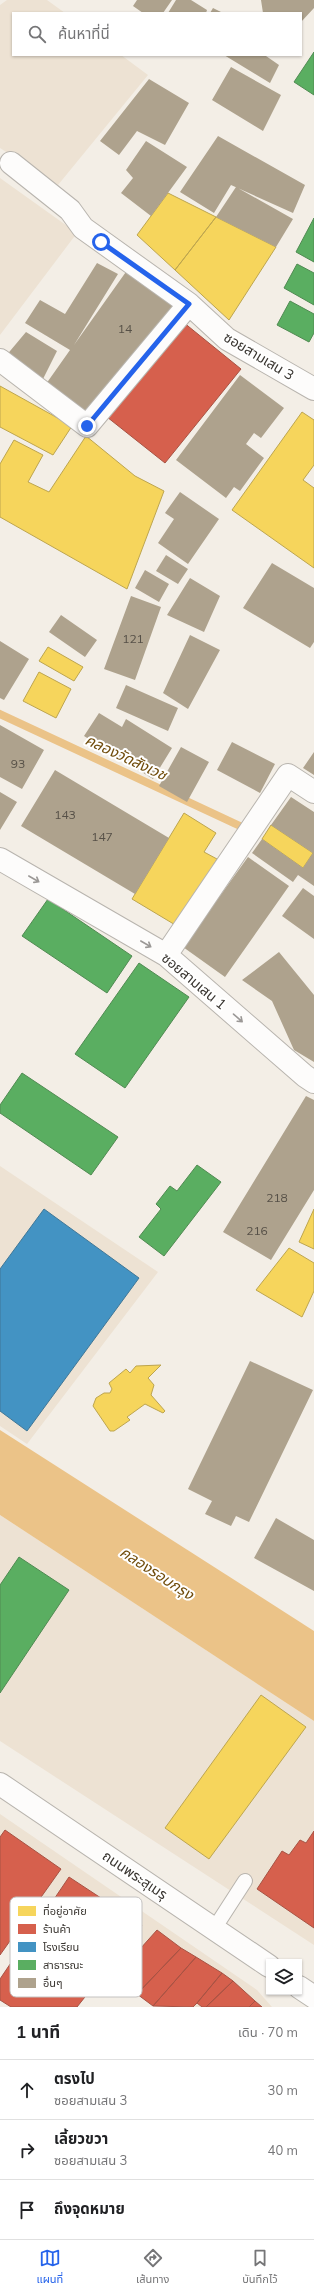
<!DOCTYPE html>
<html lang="th">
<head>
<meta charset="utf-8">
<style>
	body { margin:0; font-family:Mulish,"Noto Sans Thai",sans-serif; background:#f2f2f2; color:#202124 }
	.controls { position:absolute; right:12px; bottom:12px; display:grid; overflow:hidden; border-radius:0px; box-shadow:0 1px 3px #0004 }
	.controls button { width:36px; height:36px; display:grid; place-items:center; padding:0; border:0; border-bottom:1px solid #e0e0e0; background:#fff; color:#202124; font:20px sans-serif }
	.stop { position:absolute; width:12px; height:12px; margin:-9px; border:3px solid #2563eb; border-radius:50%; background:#fff }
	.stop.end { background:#2563eb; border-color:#fff; box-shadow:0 1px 4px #0008 }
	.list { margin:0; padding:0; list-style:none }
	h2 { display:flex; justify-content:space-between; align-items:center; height:52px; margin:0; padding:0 16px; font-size:17px }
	h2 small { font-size:13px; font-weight:400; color:#757577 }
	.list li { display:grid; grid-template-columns:26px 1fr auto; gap:12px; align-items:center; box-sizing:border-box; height:60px; padding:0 16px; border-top:1px solid #e0e0e0 }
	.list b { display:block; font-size:15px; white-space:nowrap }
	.list p { margin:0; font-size:13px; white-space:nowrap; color:#757577 }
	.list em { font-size:13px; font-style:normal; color:#757577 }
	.icon { flex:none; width:22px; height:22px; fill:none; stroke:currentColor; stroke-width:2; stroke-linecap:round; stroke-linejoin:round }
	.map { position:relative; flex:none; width:314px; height:2007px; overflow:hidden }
	.search { position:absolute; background:#fff; box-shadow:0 1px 3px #0004; left:12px; right:12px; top:12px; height:44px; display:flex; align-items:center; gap:10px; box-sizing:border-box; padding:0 14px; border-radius:0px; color:#757577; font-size:15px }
	.sheet { height:232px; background:#fff }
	nav { display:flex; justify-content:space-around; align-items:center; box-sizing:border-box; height:56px; border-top:1px solid #e0e0e0; background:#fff; font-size:11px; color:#757577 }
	nav a { display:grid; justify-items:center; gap:2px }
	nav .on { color:#2563eb }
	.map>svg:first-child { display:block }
</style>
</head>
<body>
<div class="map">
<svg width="314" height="2007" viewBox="0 0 314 2007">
	<rect width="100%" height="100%" fill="#f3eee6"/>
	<path fill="#ede2d3" d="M7 0H47L65 13H13V55H121L148 75 58 185 0 148V5Z
		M0 178 77 233 0 335Z
		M0 1166 158 1272 27 1444 0 1426Z
		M0 1515 314 1721V1945L0 1741Z
		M0 1814 257 1990 272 2007H191L179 1994 0 1865Z"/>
	<path fill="#ebc388" d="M0 1430 314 1631V1721L0 1515Z"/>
	<path fill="#f6d55c" stroke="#bda54f" d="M168 193 216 217 175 270 137 235Z
		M216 217 276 247 229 320 175 270Z
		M0 386 72 426 53 455 0 427Z
		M302 412 314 420V465L303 480 314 488V568L232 510Z
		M86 436 135 476 164 491 127 589 0 517V464L14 440 43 455 28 482 49 492Z
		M48 647 83 667 74 681 39 661Z
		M39 672 71 689 56 718 23 701Z
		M184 813 216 833 204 852 217 859 177 926 132 899Z
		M271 825 313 853 303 868 262 839Z
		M314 1209V1249L299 1242Z
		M289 1248 314 1263V1291L302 1317 256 1290Z
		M161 1365 148 1378 154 1385 151 1395 165 1411 163 1413 145 1404 127 1417 130 1420 114 1431H110L93 1406 96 1398 104 1393H110L112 1389 109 1383 126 1369 130 1373 136 1366Z
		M261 1695 306 1727 209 1859 165 1828Z"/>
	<path fill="#d6604d" stroke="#a75344" d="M183 322 241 369 165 463 107 417Z
		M5 1830 61 1869 0 1955V1837Z
		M314 1831V1928L257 1889 282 1851 289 1855 300 1840 306 1843Z
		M69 1877 142 1925 77 2007H11L0 2000V1979Z
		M157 1930 181 1948 137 1994 115 1977Z
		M181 1948 196 1957 153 2006 137 1994Z
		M196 1957 222 1973 197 2003 193 2007 153 2006Z
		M222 1973 233 1981 206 2007H202L197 2003Z
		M233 1981 255 2001 249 2007H206Z
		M255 2001 262 2007H249Z"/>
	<path fill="#4393c3" stroke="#407797" d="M44 1209 139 1278 27 1431 0 1411V1269Z"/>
	<path fill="#5aae61" stroke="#508a52" d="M314 52V95L294 82Z
		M314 218V262L296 252Z
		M297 264 314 273V305L284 288Z
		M290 301 314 314V333L309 342 277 325Z
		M48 899 132 956 107 993 22 936Z
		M139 963 189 997 125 1088 75 1054Z
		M22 1073 118 1137 91 1175 0 1113V1105Z
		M197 1165 221 1182 164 1256 139 1237 161 1209 156 1204 170 1186 177 1191Z
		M19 1557 69 1590 0 1693V1585Z"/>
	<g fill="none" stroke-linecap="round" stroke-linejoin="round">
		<path stroke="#ebc388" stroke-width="8" d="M0 714 240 826"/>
	</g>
	<path fill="#aea28d" d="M137 0H172L163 13H143L133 6Z
		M176 0H191L207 10 206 13H168Z
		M261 0H314V8L301 22V13H263Z
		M213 8 223 13H210Z
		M224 55H267L266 56 279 65 270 83Z
		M231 67 281 95 263 131 212 100Z
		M149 79 189 103 165 145 137 131 119 155 100 141Z
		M218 136 305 185 293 213 231 185 214 213 180 192Z
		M146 141 187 167 151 216 121 193 133 178 126 170Z
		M236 187 293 219 276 247 216 217Z
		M97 263 118 274 74 345 128 269 183 306 89 415 46 384 70 350 25 323 40 300 65 314Z
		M26 332 57 351 41 383 5 357Z
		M240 375 284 408 261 438 254 433 246 444 264 458 240 491 234 487 226 498 176 460Z
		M180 492 219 519 188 564 158 543 174 519 165 513Z
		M166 555 188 569 178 584 156 571Z
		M272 563 314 588V642L310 648 243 608Z
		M145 570 169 584 159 602 135 588Z
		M190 578 220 596 204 632 167 615Z
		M131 596 161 607 135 680 104 669Z
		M61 615 97 640 85 657 49 632Z
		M190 635 220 650 188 709 163 693Z
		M0 641 29 659 4 700 0 698Z
		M126 685 178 708 168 731 116 708Z
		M99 713 122 727 126 719 172 748 153 779 84 736Z
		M0 725 44 750 22 789 0 777Z
		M232 742 275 764 260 793 217 770Z
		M181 747 209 762 187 802 159 786Z
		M314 752V775L303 768Z
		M55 770 169 838 135 894 21 826Z
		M0 792 17 802 0 830Z
		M291 797 314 812V886L298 875 293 882 252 853 262 839 303 868 313 853 271 825Z
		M248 857 289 886 225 977 183 947Z
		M303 888 314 896V939L282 916Z
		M279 952 314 995V1062L294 1050 272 1001 242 980Z
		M306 1096 314 1100V1190L271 1260 223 1232Z
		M250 1361 313 1390 249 1522 236 1516 231 1526 205 1514 212 1501 188 1489Z
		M276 1518 314 1540V1591L254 1558Z"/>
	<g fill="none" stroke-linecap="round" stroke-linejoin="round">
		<defs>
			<path id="service" d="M214 1929 245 1881"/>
			<path id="minor" d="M11 163 70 210 83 228 189 304 227 339 314 389
				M0 360 87 426 189 304
				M0 859 166 955 305 1076 314 1082
				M166 955 288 775 314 792"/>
			<path id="tertiary" d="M0 1784 269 1966
				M299 1987 314 1997"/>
		</defs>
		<use href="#service" stroke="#b8b4ae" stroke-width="16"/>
		<use href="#minor" stroke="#b8b4ae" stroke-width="24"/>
		<use href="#tertiary" stroke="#b8b4ae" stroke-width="24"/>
		<use href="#service" stroke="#fdfcfb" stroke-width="14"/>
		<use href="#minor" stroke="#fdfcfb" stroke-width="22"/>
		<use href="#tertiary" stroke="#fdfcfb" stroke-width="22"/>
	</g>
	<defs><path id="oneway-shaft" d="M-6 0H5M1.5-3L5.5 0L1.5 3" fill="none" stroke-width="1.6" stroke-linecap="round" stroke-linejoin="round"/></defs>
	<g stroke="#9b9896">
		<use href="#oneway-shaft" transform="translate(34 879) rotate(30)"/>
		<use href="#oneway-shaft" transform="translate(146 944) rotate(30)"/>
		<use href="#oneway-shaft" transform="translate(238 1018) rotate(41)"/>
	</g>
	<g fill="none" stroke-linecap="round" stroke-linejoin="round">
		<path stroke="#2563eb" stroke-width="5" d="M87 426 189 304 101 242"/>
	</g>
	<g text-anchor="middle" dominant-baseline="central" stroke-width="4" stroke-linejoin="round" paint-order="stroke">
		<g font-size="12" fill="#565047">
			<text x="125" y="328">14</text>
			<text x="133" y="638">121</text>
			<text x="18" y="763">93</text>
			<text x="65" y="814">143</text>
			<text x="102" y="836">147</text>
			<text x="277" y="1197">218</text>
			<text x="257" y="1230">216</text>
		</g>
		<g font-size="14" fill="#393530" stroke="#fff">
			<text transform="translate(259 356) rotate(31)">ซอยสามเสน 3</text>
			<text transform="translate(194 981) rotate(40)">ซอยสามเสน 1</text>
			<text transform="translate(135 1875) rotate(34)">ถนนพระสุเมรุ</text>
		</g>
		<g font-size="15" font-style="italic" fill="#704c0b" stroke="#fff">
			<text transform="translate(126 757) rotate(25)">คลองวัดสังเวช</text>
			<text transform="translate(157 1573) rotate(33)">คลองรอบกรุง</text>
		</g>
	</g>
	<rect x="10" y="1897" width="132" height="100" rx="6" fill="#fff" stroke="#c4c2c1" stroke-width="1"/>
	<rect x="18" y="1906" width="18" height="10" fill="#f6d55c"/>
	<rect x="18" y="1924" width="18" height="10" fill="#d6604d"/>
	<rect x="18" y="1942" width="18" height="10" fill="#4393c3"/>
	<rect x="18" y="1960" width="18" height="10" fill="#5aae61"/>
	<rect x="18" y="1978" width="18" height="10" fill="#aea28d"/>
	<g font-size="11" fill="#393530">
		<text x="43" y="1915">ที่อยู่อาศัย</text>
		<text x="43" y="1933">ร้านค้า</text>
		<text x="43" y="1951">โรงเรียน</text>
		<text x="43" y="1969">สาธารณะ</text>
		<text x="43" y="1987">อื่นๆ</text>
	</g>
</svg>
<div class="controls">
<button><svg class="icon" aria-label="layers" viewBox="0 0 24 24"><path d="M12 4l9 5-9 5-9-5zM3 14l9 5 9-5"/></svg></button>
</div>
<div class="stop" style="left:101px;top:242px"></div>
<div class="stop end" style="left:87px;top:426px"></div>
<div class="search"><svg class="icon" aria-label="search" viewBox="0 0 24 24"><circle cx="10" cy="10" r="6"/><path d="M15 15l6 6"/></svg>ค้นหาที่นี่</div>
</div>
<section class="sheet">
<h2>1 นาที<small>เดิน · 70 m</small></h2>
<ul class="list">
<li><svg class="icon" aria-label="ahead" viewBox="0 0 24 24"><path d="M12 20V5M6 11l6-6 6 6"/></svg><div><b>ตรงไป</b><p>ซอยสามเสน 3</p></div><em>30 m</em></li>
<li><svg class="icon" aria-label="right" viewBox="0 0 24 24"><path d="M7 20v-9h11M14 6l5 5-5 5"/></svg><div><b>เลี้ยวขวา</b><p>ซอยสามเสน 3</p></div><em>40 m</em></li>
<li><svg class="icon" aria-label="arrive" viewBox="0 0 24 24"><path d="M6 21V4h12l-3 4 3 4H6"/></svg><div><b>ถึงจุดหมาย</b></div></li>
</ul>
</section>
<nav>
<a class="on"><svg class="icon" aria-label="map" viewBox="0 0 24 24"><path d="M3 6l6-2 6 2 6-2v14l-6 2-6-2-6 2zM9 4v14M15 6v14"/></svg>แผนที่</a>
<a><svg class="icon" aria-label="directions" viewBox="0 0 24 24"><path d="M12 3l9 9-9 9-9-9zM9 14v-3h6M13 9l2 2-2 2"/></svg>เส้นทาง</a>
<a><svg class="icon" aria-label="saved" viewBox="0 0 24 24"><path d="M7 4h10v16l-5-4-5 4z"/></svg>บันทึกไว้</a>
</nav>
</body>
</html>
